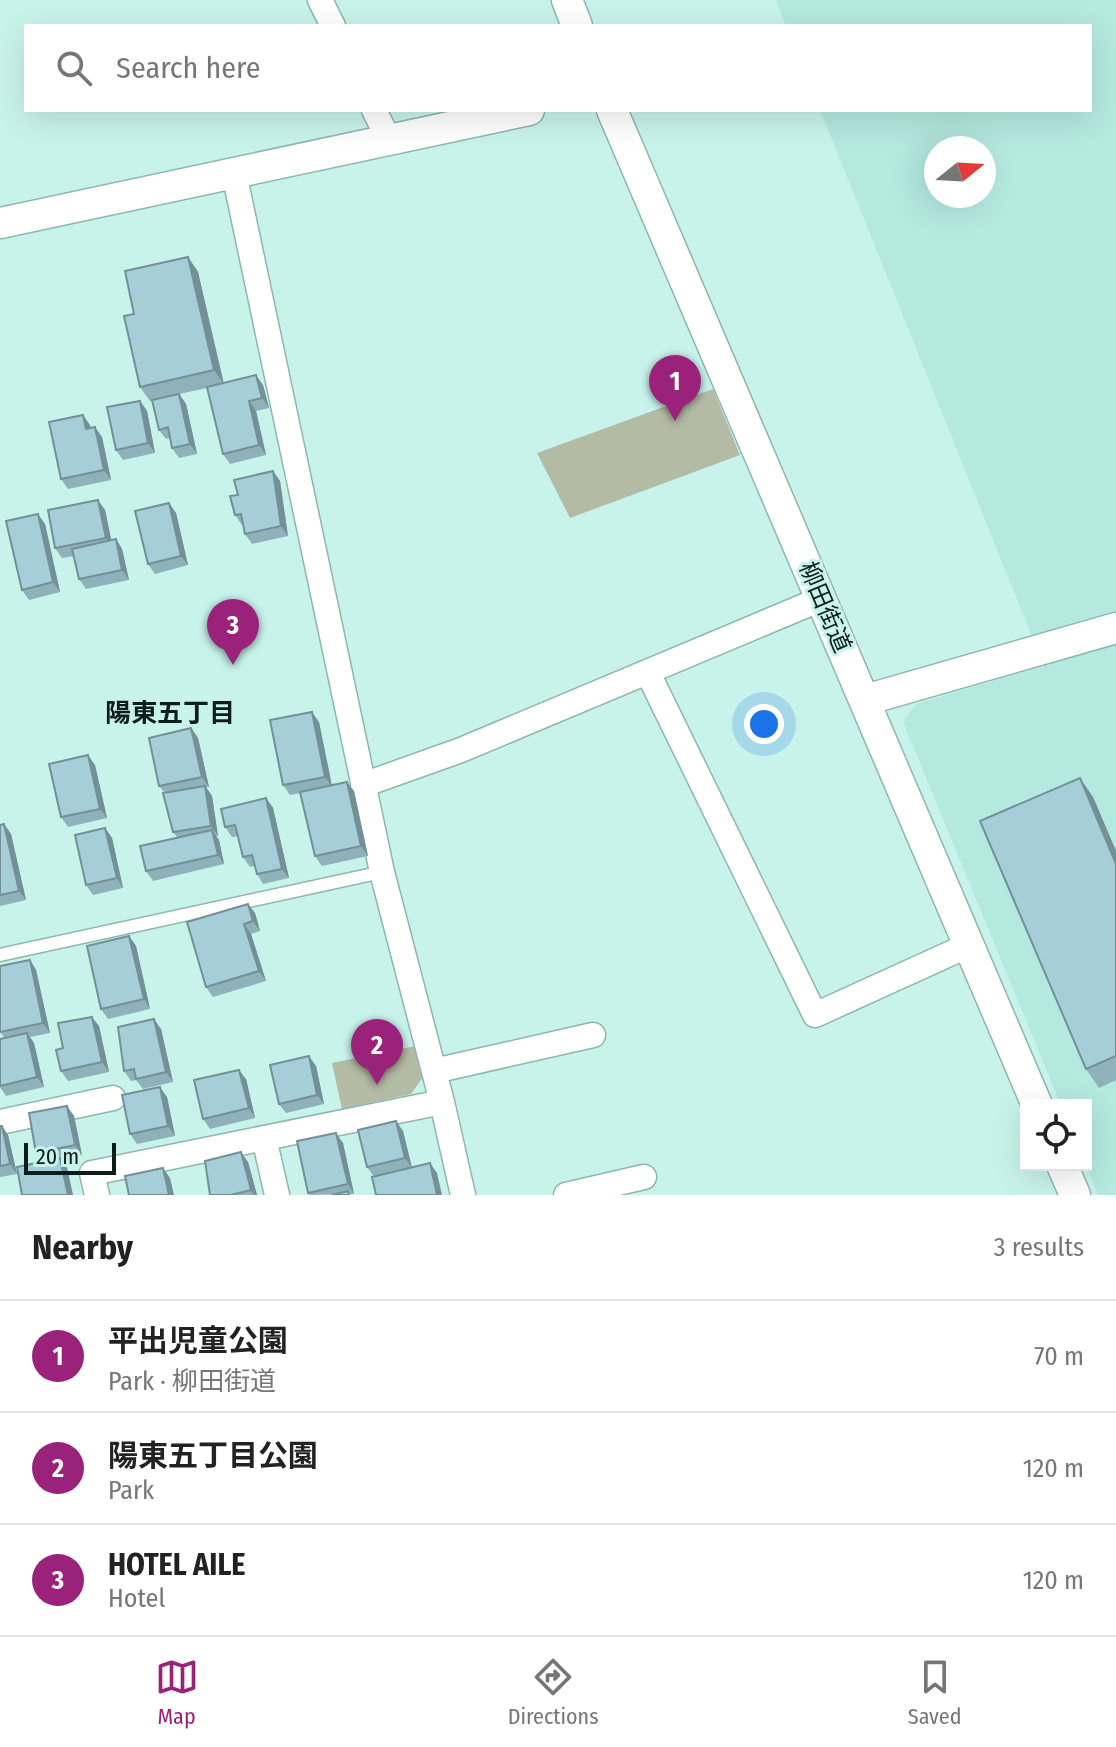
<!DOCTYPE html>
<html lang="en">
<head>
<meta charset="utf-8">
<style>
	body { margin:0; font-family:"Fira Sans Condensed","Noto Sans JP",sans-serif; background:#f6f6f6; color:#222 }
	.controls { position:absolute; right:24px; bottom:24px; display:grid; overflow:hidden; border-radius:0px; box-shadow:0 8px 32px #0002 }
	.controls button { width:72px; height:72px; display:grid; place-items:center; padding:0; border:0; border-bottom:2px solid #e0e0e0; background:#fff; color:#222; font:40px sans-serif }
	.compass { position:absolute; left:924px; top:136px; width:72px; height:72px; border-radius:50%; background:#fff; box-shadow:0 8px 32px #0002; rotate:72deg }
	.scale { position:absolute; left:24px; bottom:20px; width:92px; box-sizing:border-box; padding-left:8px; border:4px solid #0c1d1a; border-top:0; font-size:22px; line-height:28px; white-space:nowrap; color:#0c1d1a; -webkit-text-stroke:6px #c8f3eb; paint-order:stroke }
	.you { position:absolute; left:764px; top:724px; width:28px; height:28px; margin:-20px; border:6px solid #fff; border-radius:50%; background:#1a73e8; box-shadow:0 0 0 12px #1a73e833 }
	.badge { display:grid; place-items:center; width:52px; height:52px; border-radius:50%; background:#9a227b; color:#fff; font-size:26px; font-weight:700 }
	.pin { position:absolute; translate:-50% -66px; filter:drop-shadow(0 2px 4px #0008) }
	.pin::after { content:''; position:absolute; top:42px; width:28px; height:24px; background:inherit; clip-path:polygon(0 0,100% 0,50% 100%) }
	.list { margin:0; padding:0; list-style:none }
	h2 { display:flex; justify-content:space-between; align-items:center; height:104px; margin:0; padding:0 32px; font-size:34px }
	h2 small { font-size:26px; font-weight:400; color:#767676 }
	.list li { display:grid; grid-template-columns:52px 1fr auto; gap:24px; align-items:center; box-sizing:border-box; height:112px; padding:0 32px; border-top:2px solid #e0e0e0 }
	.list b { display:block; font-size:30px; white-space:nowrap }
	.list p { margin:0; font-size:26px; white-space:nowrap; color:#767676 }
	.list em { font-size:26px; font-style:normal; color:#767676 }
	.icon { flex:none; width:44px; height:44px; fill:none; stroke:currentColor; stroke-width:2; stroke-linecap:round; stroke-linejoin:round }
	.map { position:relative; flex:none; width:1116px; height:1195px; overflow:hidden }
	.search { position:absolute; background:#fff; box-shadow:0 8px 32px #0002; left:24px; right:24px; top:24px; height:88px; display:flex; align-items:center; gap:20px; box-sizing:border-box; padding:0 28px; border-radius:0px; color:#767676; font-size:30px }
	.sheet { height:440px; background:#fff }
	nav { display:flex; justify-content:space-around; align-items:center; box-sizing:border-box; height:112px; border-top:2px solid #e0e0e0; background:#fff; font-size:22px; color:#767676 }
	nav a { display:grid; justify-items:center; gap:4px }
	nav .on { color:#9a227b }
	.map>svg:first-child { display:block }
</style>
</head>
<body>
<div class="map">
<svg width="1116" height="1195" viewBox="0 0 1116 1195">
	<rect width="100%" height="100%" fill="#c8f3eb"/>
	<path fill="#b4e9e0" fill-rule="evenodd" d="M776 0H1116V1195H1098L1086 1165V1105H1061L903 722 916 704 1044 666 820 110H1090V26H786ZM936 148H984V196H936Z"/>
	<path fill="#b4bba4" d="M713 389 740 455 570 518 537 453Z
		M416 1046 423 1077 411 1094 342 1109 332 1063Z"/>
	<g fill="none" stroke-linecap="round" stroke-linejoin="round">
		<defs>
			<path id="service" d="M0 955 382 872"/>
			<path id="minor" d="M320 0 333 26
				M374 110 389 140
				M234 173 382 872 442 1102 463 1195
				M648 673 815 1015 969 945
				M363 785 461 750 821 599
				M434 1071 593 1035
				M0 1122 113 1098
				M264 1138 277 1195
				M97 1195 92 1173 442 1102
				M566 1195 644 1177"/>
			<path id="tertiary" d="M567 0 577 26
				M612 110 1037 1105
				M0 223 529 110
				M865 700 1116 628
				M1062 1165 1075 1195"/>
		</defs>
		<use href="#service" stroke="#8db6af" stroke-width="15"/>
		<use href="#minor" stroke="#8db6af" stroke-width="27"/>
		<use href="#tertiary" stroke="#8db6af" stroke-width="33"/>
		<use href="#service" stroke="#fff" stroke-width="12"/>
		<use href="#minor" stroke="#fff" stroke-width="24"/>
		<use href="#tertiary" stroke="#fff" stroke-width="30"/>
	</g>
	<path fill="#8eb1ba" d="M188 257 198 272 223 383 263 385 269 408 256 411 266 455 230 464 223 454 207 388 179 394 186 404 197 454 179 458 172 448 170 438 166 439 159 430 152 401H150L140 387 134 314Z
		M140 401 147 411 155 453 123 460 116 450Z
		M90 425 91 428 102 437 111 480 68 489 61 479Z
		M273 471 280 481 288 536 252 544 245 534 243 525H242L235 515 238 495Z
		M169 503 176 513 188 565 155 574 148 564Z
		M105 510 111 540 116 539 122 549 129 580 86 589 79 579 74 556 62 558 55 548Z
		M45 524 60 592 29 600 22 590Z
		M319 722 332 785 354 791 368 856 322 866 315 856 301 793 290 795 283 785Z
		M191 728 198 738 209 787H206L212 796 218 836H216L219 840 224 864 153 881 146 871 178 838 173 832 164 792 159 786Z
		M95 765 107 818 68 827 61 817Z
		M1093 797 1116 851V1080L1099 1088 1086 1069Z
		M266 798 273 808 289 878 263 884 257 874 255 866 250 867 243 857 238 836 232 837 225 827Z
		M4 824 11 834 26 900 0 906V825Z
		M105 828 112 838 123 888 93 895 86 885Z
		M255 913 260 931 251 934 266 981 213 997 206 987 187 922Z
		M129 936 136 946 150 1009 108 1019 101 1009Z
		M30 960 36 970 50 1033 30 1037 34 1043 44 1087 6 1096 0 1087V1039L5 1038 0 1032Z
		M99 1026 109 1072 68 1081 61 1071 63 1048Z
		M161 1029 173 1082 143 1089 136 1080 131 1081 124 1071Z
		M316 1066 324 1104 286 1113 279 1104Z
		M246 1079 255 1118 210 1129 203 1119Z
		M167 1097 175 1136 137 1144 130 1134Z
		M74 1116 82 1155 61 1159 67 1168 73 1195H22L42 1162 36 1153Z
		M0 1126 8 1135 17 1174 0 1177Z
		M403 1131 412 1168 437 1173 374 1177 367 1167Z
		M343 1143 354 1194 310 1195 308 1193Z
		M248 1162 257 1195H210Z"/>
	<path fill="#749097" d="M188 257 198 272 224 384 214 370Z
		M256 375 263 385 269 408 262 398Z
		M179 394 186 404 197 454 190 444Z
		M140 401 147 411 155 453 148 443Z
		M249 401 256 411 266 455 259 445Z
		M83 415 90 425 93 439 86 429Z
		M95 427 102 437 111 480 104 470Z
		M273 471 280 481 288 536 281 526Z
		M98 500 105 510 113 548 106 538Z
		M169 503 176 513 188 565 181 556Z
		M38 514 45 524 60 592 53 582Z
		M116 539 122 549 129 580 122 570Z
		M312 712 319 722 332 787 325 777Z
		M191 728 198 738 209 787 202 777Z
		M88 755 95 765 107 818 100 809Z
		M1080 778 1093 797 1116 851V864Z
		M347 782 354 791 368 856 361 846Z
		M205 786 212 796 218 836 211 826Z
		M266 798 273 808 289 878 282 869Z
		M4 824 11 834 26 900 19 891Z
		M105 828 112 838 123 888 117 878Z
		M212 830 219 840 224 864 218 855Z
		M248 904 255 913 260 931 253 921Z
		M244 924 251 934 266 981 259 971Z
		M129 936 136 946 150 1009 144 999Z
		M30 960 36 970 50 1033 43 1023Z
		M92 1017 99 1026 109 1072 102 1062Z
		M154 1019 161 1029 173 1082 166 1072Z
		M27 1033 34 1043 44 1087 37 1077Z
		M309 1056 316 1066 324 1104 317 1095Z
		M239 1070 246 1079 255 1118 249 1108Z
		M160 1087 167 1097 175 1136 168 1126Z
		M67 1106 74 1116 82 1155 75 1145Z
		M396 1121 403 1131 412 1168 405 1158Z
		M2 1126 8 1135 17 1174 10 1164Z
		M336 1133 343 1143 354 1194 348 1184Z
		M241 1152 248 1162 257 1195H254L251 1190Z
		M60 1158 67 1168 73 1195H68Z
		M430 1163 437 1173 442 1195H437Z
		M163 1168 170 1178 174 1195H169Z"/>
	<path fill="#a5ced8" stroke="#749097" stroke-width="2" d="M188 257 214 370 140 387 124 316 134 314 125 271Z
		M256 375 262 398 249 401 259 445 223 454 207 387Z
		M179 394 190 444 172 448 168 427 159 430 152 400Z
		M140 401 148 443 116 450 107 407Z
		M83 415 86 429 95 427 104 470 61 479 49 422Z
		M273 471 281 526 245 534 241 514 235 515 230 496 238 495 234 480Z
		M98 500 106 538 55 548 48 510Z
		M169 503 181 556 148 564 135 511Z
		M38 514 53 582 22 590 6 521Z
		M116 539 122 570 79 579 72 549Z
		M312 712 325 777 283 785 270 720Z
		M191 728 202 777 159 786 149 738Z
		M88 755 100 809 61 817 49 764Z
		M1080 778 1116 864V1056L1086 1069 980 821Z
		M347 782 361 846 315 856 300 792Z
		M205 786 211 826 173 832 163 793Z
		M266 798 282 869 257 874 252 855 243 857 235 825 225 827 221 809Z
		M4 824 19 891 0 895V825Z
		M105 828 117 878 86 885 75 835Z
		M212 830 218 855 146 871 140 846Z
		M248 904 253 921 244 924 259 971 206 987 187 922Z
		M129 936 144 999 101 1009 87 946Z
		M30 960 43 1023 0 1032V966Z
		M92 1017 102 1062 61 1071 56 1050 63 1048 58 1023Z
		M154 1019 166 1072 136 1079 134 1069 124 1071 118 1027Z
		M27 1033 37 1077 0 1086V1039Z
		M309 1056 317 1095 279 1104 270 1065Z
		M239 1070 249 1108 203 1119 194 1080Z
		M160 1087 168 1126 130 1134 122 1095Z
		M67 1106 75 1145 36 1153 29 1113Z
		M396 1121 405 1158 367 1167 358 1130Z
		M0 1126H2L10 1164 0 1166Z
		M336 1133 348 1184 308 1193 297 1141Z
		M241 1152 251 1190 231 1195H210L205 1161Z
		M60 1158 68 1195H22L17 1167Z
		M430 1163 437 1195H376L372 1177Z
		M163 1168 169 1195H129L125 1176Z
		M348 1191 349 1195H332Z"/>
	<g text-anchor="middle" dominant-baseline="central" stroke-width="6" stroke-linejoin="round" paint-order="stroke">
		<g font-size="24" fill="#0c1d1a" stroke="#c8f3eb">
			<text transform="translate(825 607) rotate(67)">柳田街道</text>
		</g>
		<g font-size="26" font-weight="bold" fill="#0c1d1a" stroke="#c8f3eb">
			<text x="170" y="713">陽東五丁目</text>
		</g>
	</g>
</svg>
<div class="controls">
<button><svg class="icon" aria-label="locate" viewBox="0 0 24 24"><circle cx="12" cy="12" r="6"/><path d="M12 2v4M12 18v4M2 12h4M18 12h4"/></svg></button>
</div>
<svg class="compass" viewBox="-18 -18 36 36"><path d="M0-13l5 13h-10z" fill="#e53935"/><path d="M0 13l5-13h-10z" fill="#767676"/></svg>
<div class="scale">20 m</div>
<div class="you"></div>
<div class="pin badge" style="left:675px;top:421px">1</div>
<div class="pin badge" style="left:377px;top:1085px">2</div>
<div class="pin badge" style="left:233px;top:665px">3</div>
<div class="search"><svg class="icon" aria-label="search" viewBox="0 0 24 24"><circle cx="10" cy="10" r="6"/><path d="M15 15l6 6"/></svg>Search here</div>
</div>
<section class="sheet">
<h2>Nearby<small>3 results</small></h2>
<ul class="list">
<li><span class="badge">1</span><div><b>平出児童公園</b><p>Park · 柳田街道</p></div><em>70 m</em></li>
<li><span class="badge">2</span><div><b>陽東五丁目公園</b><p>Park</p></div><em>120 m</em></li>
<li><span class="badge">3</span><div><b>HOTEL AILE</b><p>Hotel</p></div><em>120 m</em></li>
</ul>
</section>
<nav>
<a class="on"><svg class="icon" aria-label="map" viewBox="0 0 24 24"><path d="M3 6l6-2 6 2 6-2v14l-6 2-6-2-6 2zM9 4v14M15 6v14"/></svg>Map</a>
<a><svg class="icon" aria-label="directions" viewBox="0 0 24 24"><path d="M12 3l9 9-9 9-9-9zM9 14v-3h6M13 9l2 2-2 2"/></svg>Directions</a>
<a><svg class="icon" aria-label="saved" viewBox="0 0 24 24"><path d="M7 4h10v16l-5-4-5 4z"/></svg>Saved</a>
</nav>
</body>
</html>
